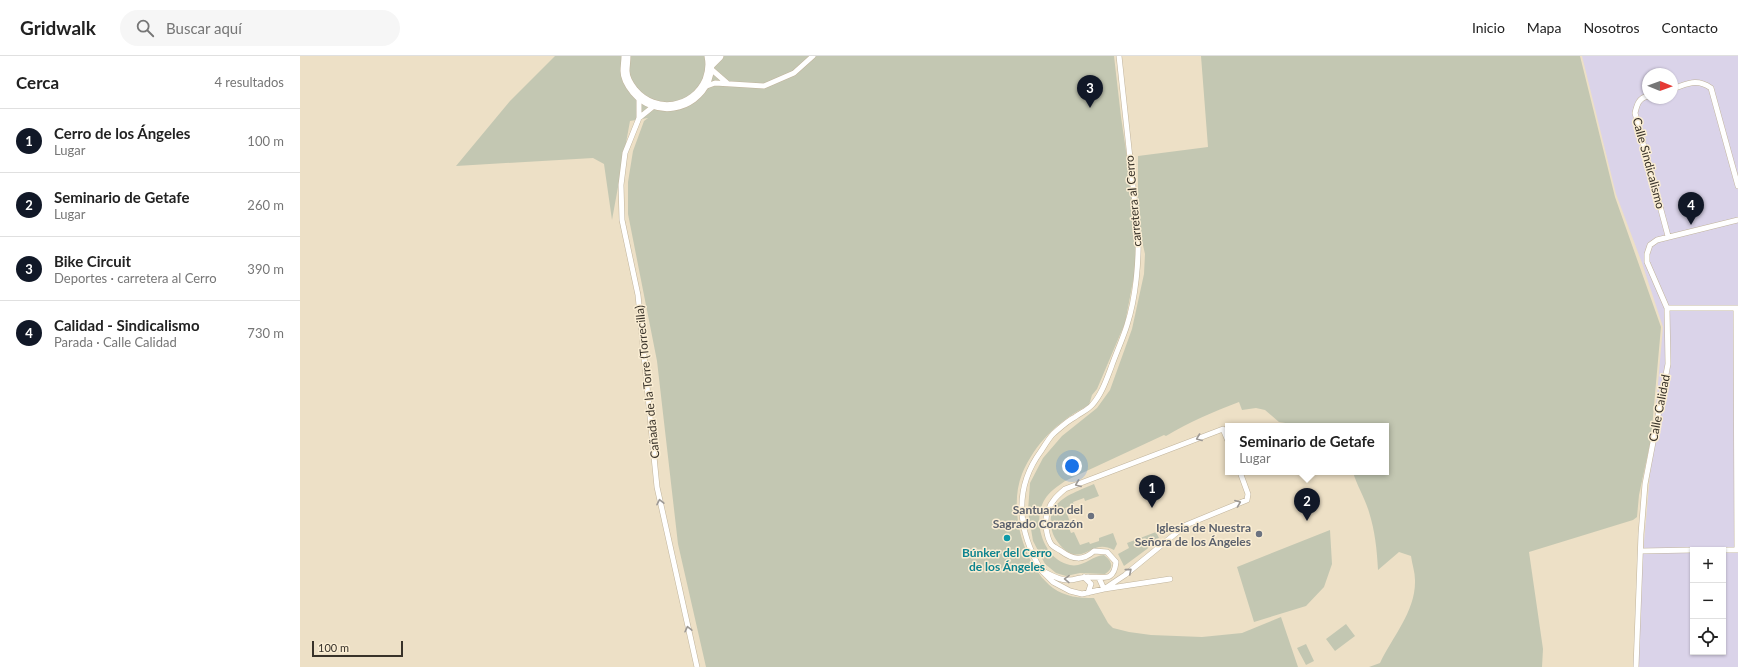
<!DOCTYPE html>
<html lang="es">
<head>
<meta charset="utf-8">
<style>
	body { margin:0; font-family:Lato,sans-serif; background:#f6f6f6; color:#222 }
	.controls { position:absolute; right:12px; bottom:12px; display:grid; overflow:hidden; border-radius:0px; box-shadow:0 1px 3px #0004 }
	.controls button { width:36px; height:36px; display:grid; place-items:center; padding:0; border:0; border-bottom:1px solid #e0e0e0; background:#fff; color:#222; font:20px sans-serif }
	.compass { position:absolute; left:1342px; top:12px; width:36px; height:36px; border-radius:50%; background:#fff; box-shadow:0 1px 3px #0004; rotate:91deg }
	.scale { position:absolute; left:12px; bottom:10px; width:91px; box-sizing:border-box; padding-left:4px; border:2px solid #383229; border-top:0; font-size:11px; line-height:14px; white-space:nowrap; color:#383229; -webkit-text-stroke:3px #faedd3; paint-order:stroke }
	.you { position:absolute; left:772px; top:410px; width:14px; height:14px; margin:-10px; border:3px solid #fff; border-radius:50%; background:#1a73e8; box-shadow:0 0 0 6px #1a73e833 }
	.badge { display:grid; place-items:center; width:26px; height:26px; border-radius:50%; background:#111827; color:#fff; font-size:13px; font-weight:700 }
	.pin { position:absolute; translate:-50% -33px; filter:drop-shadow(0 1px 2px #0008) }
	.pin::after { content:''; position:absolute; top:21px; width:14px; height:12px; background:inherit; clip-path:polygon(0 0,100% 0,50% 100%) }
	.popup { position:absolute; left:925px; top:367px; width:164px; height:52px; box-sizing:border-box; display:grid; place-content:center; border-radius:0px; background:#fff; filter:drop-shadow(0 1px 3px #0005); font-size:13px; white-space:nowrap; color:#767676 }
	.popup b { font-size:15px; color:#222 }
	.popup::after { content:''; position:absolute; left:50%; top:100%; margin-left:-8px; border:8px solid transparent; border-top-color:#fff }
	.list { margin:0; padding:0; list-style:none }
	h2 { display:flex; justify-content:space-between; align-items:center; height:52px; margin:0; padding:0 16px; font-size:17px }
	h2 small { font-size:13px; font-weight:400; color:#767676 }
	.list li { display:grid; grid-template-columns:26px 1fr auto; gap:12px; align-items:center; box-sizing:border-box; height:64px; padding:0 16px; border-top:1px solid #e0e0e0 }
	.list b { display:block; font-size:15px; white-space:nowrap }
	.list p { margin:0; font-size:13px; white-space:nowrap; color:#767676 }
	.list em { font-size:13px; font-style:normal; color:#767676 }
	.icon { flex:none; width:22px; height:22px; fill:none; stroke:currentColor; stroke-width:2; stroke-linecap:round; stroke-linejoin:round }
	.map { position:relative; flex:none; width:1438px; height:611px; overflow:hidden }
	header { display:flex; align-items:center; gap:24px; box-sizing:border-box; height:56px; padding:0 20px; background:#fff; border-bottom:1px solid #e0e0e0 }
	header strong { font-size:19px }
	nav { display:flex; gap:22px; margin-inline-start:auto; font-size:14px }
	.search { width:280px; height:36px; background:#f6f6f6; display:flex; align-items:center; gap:10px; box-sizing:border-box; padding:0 14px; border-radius:22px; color:#767676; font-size:15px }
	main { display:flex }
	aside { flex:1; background:#fff }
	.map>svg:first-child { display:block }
</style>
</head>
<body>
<header>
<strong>Gridwalk</strong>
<div class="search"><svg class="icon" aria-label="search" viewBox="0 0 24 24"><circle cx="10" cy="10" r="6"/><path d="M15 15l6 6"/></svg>Buscar aquí</div>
<nav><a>Inicio</a><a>Mapa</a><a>Nosotros</a><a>Contacto</a></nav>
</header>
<main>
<aside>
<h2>Cerca<small>4 resultados</small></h2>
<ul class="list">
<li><span class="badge">1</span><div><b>Cerro de los Ángeles</b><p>Lugar</p></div><em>100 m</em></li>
<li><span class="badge">2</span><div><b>Seminario de Getafe</b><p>Lugar</p></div><em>260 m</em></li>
<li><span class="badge">3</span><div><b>Bike Circuit</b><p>Deportes · carretera al Cerro</p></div><em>390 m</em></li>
<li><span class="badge">4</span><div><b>Calidad - Sindicalismo</b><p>Parada · Calle Calidad</p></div><em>730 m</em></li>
</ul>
</aside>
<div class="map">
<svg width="1438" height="611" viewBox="0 0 1438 611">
	<rect width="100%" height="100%" fill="#ede0c6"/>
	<path fill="#dad3e9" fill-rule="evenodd" d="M1282 0H1438V611H1333L1363 271 1342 207 1316 138ZM1348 18H1372V42H1348ZM1393 494H1423V596H1393Z"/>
	<path fill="#c3c7b2" d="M255 0H814L821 61 838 176 834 220 825 267 797 333 792 339 789 349C759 364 735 387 722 418 708 453 723 509 753 532 765 541 780 542 794 542L808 567 813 572 829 576 851 579 902 581 942 577 981 561 998 611H406L378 488 357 305 328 158V126L333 95 344 65 348 62 330 65 312 164 304 108 293 102 156 110 210 45Z
		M901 0H1280L1315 141 1361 271 1351 383 1339 439 1337 461 1333 464 1229 496 1243 593 1242 611H1069L1080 607C1092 581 1116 555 1115 524 1115 516 1112 508 1111 500L1099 496 1078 514C1077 494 1075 475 1069 456 1065 442 1057 430 1053 416H1086V370H1005L979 366 965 354 956 352 942 354 939 346C913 356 889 366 866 380L864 379 765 425C758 430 749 436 745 443 731 465 744 504 770 509 783 512 793 499 804 499 813 506 814 512 805 518L780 517 766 520 756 517 745 508 733 485 728 455 730 427 743 402 762 380 797 352 810 334 832 273 844 218 845 198 838 168V100L908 91Z
		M794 428 799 440 785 445 784 442 773 446 774 449 765 452 770 466 767 467 771 477 774 476 780 489 789 486 790 488 799 485V482L813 477 817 488 814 494C793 483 788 504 770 497 763 494 756 485 753 478 742 446 771 438 794 428Z
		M1030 474 1032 508 1024 531 1006 550 954 566 937 511Z
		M856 476 859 482 847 493 824 510 818 498 829 492 827 487Z
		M1046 568 1055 580 1035 595 1026 583Z
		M1006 588 1014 605 1006 609 997 592Z"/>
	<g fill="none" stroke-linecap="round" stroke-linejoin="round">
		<defs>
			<path id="street" d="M411 13 427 27
				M404 31 415 27 464 30 494 17 513 0
				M1372 33C1388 28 1396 22 1411 32L1438 130
				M1348 40C1339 42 1337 48 1335 57L1368 180
				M339 41V62L325 97 321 129 322 164 338 239 357 431 397 611
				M339 62 355 49
				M1367 252H1438
				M1436 252 1437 494
				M928 385 923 373 765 433C758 439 751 445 748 455 744 463 746 480 751 488 753 491 758 493 761 495 773 504 783 505 794 495L807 496 816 506C814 526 804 521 789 521 782 520 774 525 767 524 758 524 749 518 741 514L753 526 770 535 782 538 804 533 825 519 886 469 947 444 948 438 940 416
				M1423 494H1438
				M1341 495 1393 494
				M741 514C718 475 713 433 741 395 745 389 749 382 753 378 760 372 767 365 775 361 780 357 788 354 792 349 802 338 807 322 812 309 817 295 823 282 827 269 836 241 839 205 838 176L819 0
				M784 521 791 528 788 537
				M799 522 804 533 870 523
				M1336 611 1341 478 1345 428 1368 308 1367 252 1347 206V198L1350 189 1357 184 1438 164"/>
			<path id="highway" d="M326 0C326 5 325 10 325 15 325 22 330 30 334 35 355 60 394 54 407 24 410 16 411 9 409 0
				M410 9 419 0"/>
		</defs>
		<use href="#street" stroke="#c1b49c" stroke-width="6"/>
		<use href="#highway" stroke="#c1b49c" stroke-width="10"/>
		<use href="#street" stroke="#fff" stroke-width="5"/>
		<use href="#highway" stroke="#fff" stroke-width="9"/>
	</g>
	<defs><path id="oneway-chevron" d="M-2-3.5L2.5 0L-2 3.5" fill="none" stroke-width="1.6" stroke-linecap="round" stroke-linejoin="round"/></defs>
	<g stroke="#9c9894">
		<use href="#oneway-chevron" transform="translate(899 382) rotate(159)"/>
		<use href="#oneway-chevron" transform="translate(778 428) rotate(159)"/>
		<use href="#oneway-chevron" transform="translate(360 446) rotate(-102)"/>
		<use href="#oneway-chevron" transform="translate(938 447) rotate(-22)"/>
		<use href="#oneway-chevron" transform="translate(829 515) rotate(-40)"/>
		<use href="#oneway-chevron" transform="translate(767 523) rotate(-179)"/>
		<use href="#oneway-chevron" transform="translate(388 573) rotate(-103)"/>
	</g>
	<g fill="#6b7280" stroke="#faedd3" stroke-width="1.5">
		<circle cx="791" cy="460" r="4"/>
		<circle cx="959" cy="478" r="4"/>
	</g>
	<circle fill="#0f9aa8" stroke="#faedd3" stroke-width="1.5" cx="707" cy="482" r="4"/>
	<g text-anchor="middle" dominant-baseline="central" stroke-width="3" stroke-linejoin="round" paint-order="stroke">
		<g font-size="12" fill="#383229" stroke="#faedd3">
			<text transform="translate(1349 107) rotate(75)">Calle Sindicalismo</text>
			<text transform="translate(833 145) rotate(-95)">carretera al Cerro</text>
			<text transform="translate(347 326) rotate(-96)">Cañada de la Torre (Torrecilla)</text>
			<text transform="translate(1359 352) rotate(-79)">Calle Calidad</text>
		</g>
		<g font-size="12" font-weight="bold" fill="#5b616d" stroke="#faedd3" text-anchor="end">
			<text x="783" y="453">Santuario del<tspan x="783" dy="14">Sagrado Corazón</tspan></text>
			<text x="951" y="471">Iglesia de Nuestra<tspan x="951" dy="14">Señora de los Ángeles</tspan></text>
		</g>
		<g font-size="12" font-weight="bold" fill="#0d838f" stroke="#faedd3">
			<text x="707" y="496">Búnker del Cerro<tspan x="707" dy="14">de los Ángeles</tspan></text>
		</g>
	</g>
</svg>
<div class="controls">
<button>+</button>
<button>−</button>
<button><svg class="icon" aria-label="locate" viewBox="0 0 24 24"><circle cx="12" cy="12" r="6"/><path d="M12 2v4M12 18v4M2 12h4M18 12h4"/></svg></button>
</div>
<svg class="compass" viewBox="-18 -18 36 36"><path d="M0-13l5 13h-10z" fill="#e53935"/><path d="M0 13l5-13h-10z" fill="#767676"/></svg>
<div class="scale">100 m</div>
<div class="you"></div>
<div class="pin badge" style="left:852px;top:452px">1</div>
<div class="pin badge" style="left:1007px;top:465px">2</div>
<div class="popup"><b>Seminario de Getafe</b>Lugar</div>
<div class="pin badge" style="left:790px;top:52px">3</div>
<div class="pin badge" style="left:1391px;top:169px">4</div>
</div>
</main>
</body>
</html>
